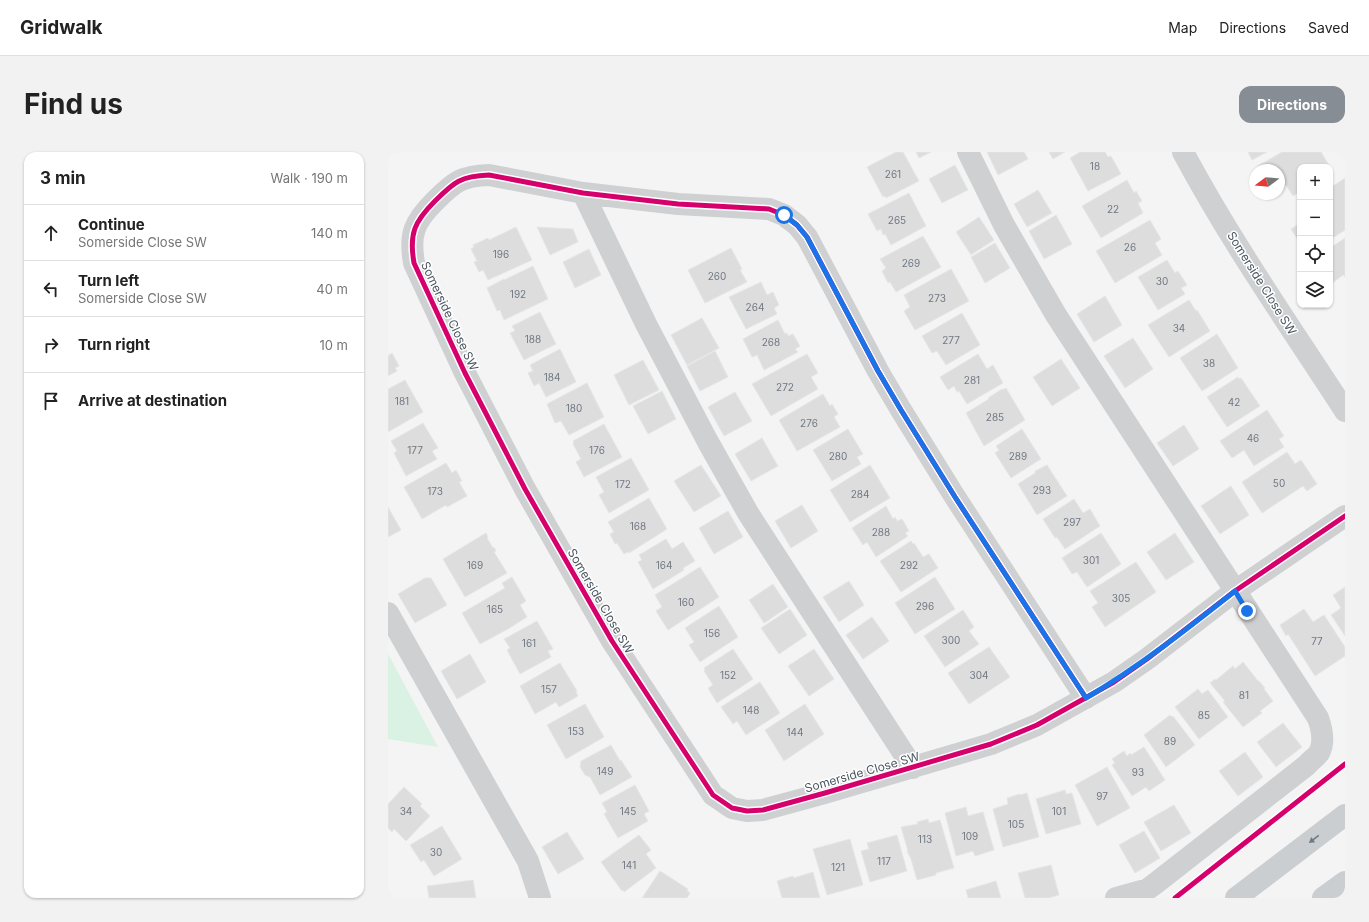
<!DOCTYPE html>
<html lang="en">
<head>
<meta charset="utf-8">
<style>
	body { margin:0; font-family:Inter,sans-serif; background:#f2f2f2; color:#222 }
	.controls { position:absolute; right:12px; top:12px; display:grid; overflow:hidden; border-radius:8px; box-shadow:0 1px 3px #0004 }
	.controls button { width:36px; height:36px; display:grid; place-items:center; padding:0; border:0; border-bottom:1px solid #e0e0e0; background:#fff; color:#222; font:20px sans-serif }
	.compass { position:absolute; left:861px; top:12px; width:36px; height:36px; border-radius:50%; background:#fff; box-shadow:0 1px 3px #0004; rotate:254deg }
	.stop { position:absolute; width:12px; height:12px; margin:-9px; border:3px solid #1a73e8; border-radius:50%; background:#fff }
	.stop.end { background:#1a73e8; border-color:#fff; box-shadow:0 1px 4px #0008 }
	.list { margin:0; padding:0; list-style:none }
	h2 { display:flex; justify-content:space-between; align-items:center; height:52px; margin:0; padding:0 16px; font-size:17px }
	h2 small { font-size:13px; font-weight:400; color:#767676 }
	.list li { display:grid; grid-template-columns:26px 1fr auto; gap:12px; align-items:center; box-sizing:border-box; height:56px; padding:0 16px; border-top:1px solid #e0e0e0 }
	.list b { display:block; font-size:15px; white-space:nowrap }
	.list p { margin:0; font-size:13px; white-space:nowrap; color:#767676 }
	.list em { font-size:13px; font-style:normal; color:#767676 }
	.icon { flex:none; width:22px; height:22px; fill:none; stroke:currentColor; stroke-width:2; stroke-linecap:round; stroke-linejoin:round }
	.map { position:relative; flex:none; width:957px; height:746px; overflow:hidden; border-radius:12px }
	header { display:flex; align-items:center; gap:24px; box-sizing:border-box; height:56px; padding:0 20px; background:#fff; border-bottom:1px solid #e0e0e0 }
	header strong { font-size:19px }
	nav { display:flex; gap:22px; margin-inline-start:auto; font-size:14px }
	.intro { display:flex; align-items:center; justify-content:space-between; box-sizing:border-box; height:96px; padding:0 24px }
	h1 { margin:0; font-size:28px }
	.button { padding:10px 18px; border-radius:12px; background:#868d94; color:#fff; font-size:14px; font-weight:700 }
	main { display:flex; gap:24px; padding:0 24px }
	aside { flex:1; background:#fff; border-radius:12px; box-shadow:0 1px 3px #0004 }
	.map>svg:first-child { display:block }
</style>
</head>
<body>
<header>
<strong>Gridwalk</strong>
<nav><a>Map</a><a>Directions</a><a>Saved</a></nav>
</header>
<div class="intro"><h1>Find us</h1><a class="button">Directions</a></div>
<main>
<aside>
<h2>3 min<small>Walk · 190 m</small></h2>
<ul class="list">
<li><svg class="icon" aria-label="ahead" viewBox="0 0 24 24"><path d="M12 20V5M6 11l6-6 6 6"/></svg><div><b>Continue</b><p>Somerside Close SW</p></div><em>140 m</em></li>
<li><svg class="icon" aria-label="left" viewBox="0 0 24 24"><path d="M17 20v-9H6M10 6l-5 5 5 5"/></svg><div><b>Turn left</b><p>Somerside Close SW</p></div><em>40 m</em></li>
<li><svg class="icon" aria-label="right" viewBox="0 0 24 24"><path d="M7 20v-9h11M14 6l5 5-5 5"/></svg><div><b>Turn right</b></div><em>10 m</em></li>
<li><svg class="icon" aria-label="arrive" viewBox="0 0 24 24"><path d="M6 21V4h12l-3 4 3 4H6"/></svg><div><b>Arrive at destination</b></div></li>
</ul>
</aside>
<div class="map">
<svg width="957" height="746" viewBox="0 0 957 746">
	<rect width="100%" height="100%" fill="#f4f4f4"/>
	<path fill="#d9f2e3" d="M0 502 50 595 0 587Z"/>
	<path fill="#ddddde" stroke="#e5e6e7" d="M508 0H515L531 29 498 46 497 44 495 45 479 15Z
		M528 0H543L531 6Z
		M599 0H636L640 7 610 23Z
		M661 0H677L665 7Z
		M692 0H717L720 5 723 4 733 22 700 39 682 6Z
		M860 0H879L864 8Z
		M894 0H933L942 15H912V40L905 44 898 33 891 37V18H873L870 14Z
		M567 13 580 38 554 51 541 27Z
		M957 26V78L943 87 942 86V36Z
		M739 28 746 41 748 39 754 49 750 51 755 61 713 86 694 54Z
		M650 38 664 61 639 75 626 52Z
		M521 41 538 74 503 93 497 82 495 83 493 77 489 79 480 62Z
		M668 63 684 92 656 107 641 79Z
		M591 65 606 88 583 103 568 80Z
		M762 68 773 87 767 91 774 103 727 131 708 99Z
		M912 71V91L903 77Z
		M128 75 144 108 100 128 95 118 91 120 86 110 89 109 83 97 86 95 85 93 100 86 101 88Z
		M149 75 185 77 190 90 162 103Z
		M535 84 553 115 508 140 502 130 500 131 494 119 498 116 492 107Z
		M957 86V125L955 123 943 132 942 96Z
		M607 91 622 116 597 131 583 105Z
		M343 96 354 117 352 118 359 130 317 151 300 118Z
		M201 97 213 123 187 136 175 110Z
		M779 108 787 121 790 119 799 133 793 136 797 142 770 158 750 125Z
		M145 114 160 147 116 168 112 158 109 159 99 136 116 127V128Z
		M563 117 581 149 527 178 516 159 522 155 516 143Z
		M373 130 379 143 385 140 391 153 386 156 389 162 358 177 341 145Z
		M717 144 734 173 706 190 689 162Z
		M801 148 808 159 809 158 822 179 781 205 760 173Z
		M152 160 168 192 136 208 122 181 127 179 124 174Z
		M574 161 592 193 558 213 549 199 544 201 534 184Z
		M314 166 331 196 299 213 283 183Z
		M390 168 397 182 399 181 400 184 405 182 412 194 407 197 410 200 376 218 369 203 364 205 355 187Z
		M829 182 850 216 814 239 792 206Z
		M745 186 765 217 737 236 716 204Z
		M172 197 188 230 158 245 151 231 146 234 140 221 145 219 142 213Z
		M327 199 340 225 312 239 299 214Z
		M4 201 11 214 7 216 9 219 0 224V204Z
		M419 202 430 221 423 225 430 237 383 264 364 232Z
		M590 202 599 217 605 213 615 231 579 252 571 239 569 240 566 234 560 238 552 225Z
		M673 207 692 236 664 254 645 225Z
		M255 208 271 238 241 253 226 223Z
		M850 225 851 227 853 226 872 254 839 275 819 245Z
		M17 228 35 260 0 280V237Z
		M199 231 216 265 181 283 173 269 167 271 159 252Z
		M618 236 637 268 596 294 578 261 601 247 600 246 614 237V238Z
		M274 239 288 267 260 282 245 254Z
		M347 240 364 269 336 284 320 255Z
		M435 242 442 254 444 252 450 262 446 265 452 275 409 299 391 268Z
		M879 258 896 284 891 287 896 295 866 314 856 298 844 306 832 289Z
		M35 271 50 296 44 299 49 307 18 324 6 301 9 299 3 289Z
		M216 272 234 305 196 325 188 310 193 307 185 292 186 291 185 289Z
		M796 273 811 297 785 314 769 291Z
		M460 277 475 302 469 305 473 312 444 329 425 298Z
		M634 277 653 307 623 326 607 301 611 298 608 294Z
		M374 286 390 314 363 329 347 302Z
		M899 300 907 312 913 308 929 332 919 339 915 334 874 361 854 330Z
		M243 306 261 338 221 361 211 343 216 340 208 325Z
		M58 311 64 321 68 318 74 329 71 330 79 344 59 355 58 353 34 367 16 335Z
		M313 313 333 344 306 360 286 329Z
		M482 313 502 346 462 370 442 338Z
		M659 313 679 344 649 363 630 332 647 321V319Z
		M843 334 861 363 832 382 813 354Z
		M261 346 279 377 241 401 240 400 236 402 229 391 227 392 222 382 226 380 220 370Z
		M686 347 695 361 702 357 712 374 677 397 669 385 667 386 655 367Z
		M414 353 430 379 403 396 387 369Z
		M498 354 505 367 507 365 509 369 514 367 521 379 517 381 520 384 488 405 479 390 475 393 464 376Z
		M0 355 13 378 0 385Z
		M340 359 355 385 326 402 311 376Z
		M98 381 100 385 99 386 105 396 106 395 108 399 106 400 119 421 77 445 55 407Z
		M713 381 733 412 699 435 689 420 684 422 674 406Z
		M787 381 806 410 778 428 759 400Z
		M278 387 284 397 295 390 307 409 295 416 296 418 265 437 250 410 254 408 251 403Z
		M523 389 525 392 526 391 535 405 541 402 550 416 513 440 492 409Z
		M748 410 768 440 717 475 704 455 710 451 702 439Z
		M312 415 331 445 280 478 268 459 274 455 267 443Z
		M124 425 138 449 132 453 139 465 120 477 92 492 74 461 117 436 114 431Z
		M547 425 567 457 527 482 507 451Z
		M37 426H43L59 453 27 471 10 442Z
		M461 429 476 453 451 470 435 445Z
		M385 432 400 455 376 471 361 448Z
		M957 435V484L943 463 953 456 945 443Z
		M331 454 350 485 312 510 301 493 306 490 297 476Z
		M402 457 419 483 391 502 373 476Z
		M916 457 925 470 936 463 957 495V504L927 524 900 482 898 484 892 473Z
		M575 458 586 475 581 479 591 492 557 515 536 484Z
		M484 465 501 489 475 507 458 483Z
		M149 469 165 497 160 499 163 505 132 522 119 498 122 496 116 487Z
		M601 495 622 525 581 552 560 521Z
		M345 497 365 527 329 551 320 536 325 533 316 519 317 518 316 516Z
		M426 497 446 527 421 544 400 514Z
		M82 502 98 530 69 547 53 519Z
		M855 510 870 529H871L877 536 876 537 885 549 872 559 874 561 855 575 835 550 837 549 822 531 827 527 828 528 845 514 847 517Z
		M172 511 189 539 188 540 190 544 171 555 168 550 147 562 132 534Z
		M372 530 392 561 358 583 349 569 345 572 333 555Z
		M810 537 814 542 820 538 840 565 811 587 787 555Z
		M197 552 216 585 178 607 159 573Z
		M417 552 436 582 396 609 377 578Z
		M782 563 784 565 785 564 807 593 778 615 756 583Z
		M895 571 914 595 888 615 869 590Z
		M223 593 232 609 233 608 244 625 212 643 202 625 197 623 192 615 193 609Z
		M756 595 777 628 761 639 758 635 744 644 724 613 727 611 724 607 736 599 739 604 742 601 743 603Z
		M857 600 875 625 850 644 831 619Z
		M719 615 742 656 709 674 687 633Z
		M247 633 261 659 256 662 260 669 230 686 216 662 219 660 214 651Z
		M16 635 34 652 32 654 42 664 18 689 6 677 4 680 0 676V652Z
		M677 638 678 642 684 641 693 672 658 682 648 647Z
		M639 641 651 685 615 695 605 657 620 652 619 646 632 642V643Z
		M786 653 803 681 773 699 756 670Z
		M578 655 580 664 595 660 606 698 587 704 585 699 568 704 557 661Z
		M540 667 541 671 552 668 566 716 548 721V723L529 728 523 707 519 699H520L513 675 530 672 529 670Z
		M54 674 74 707 46 724 36 708 33 710 22 693Z
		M756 679 772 706 747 721 731 693Z
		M179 680 196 707 170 722 154 695Z
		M251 683 263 698 258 702 268 716 236 740 235 738 234 739 213 710Z
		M509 683 519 719 482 730 473 699 481 697 479 691Z
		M462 687 475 733 439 743 425 697Z
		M663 713 671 743 661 746H637L630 721Z
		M272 719 300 737 299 739 302 741 299 746H254Z
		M425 720 432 746H394L389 729 405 724 406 726Z
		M85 728 88 746H41L39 734Z
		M608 729 613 746H580L578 738Z"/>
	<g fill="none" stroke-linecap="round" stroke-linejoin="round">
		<path stroke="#ced0d2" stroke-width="22" d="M580 0 616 73 668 163 930 566C934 577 937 590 931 601 928 605 922 609 919 613L768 731 760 737 728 746
			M795 0C843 90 902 174 957 259
			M195 41 258 172 320 290 360 361 525 616
			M0 461 140 709 152 746
			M698 546 567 345 513 258 490 219 419 85 409 73 396 63 381 57 290 52 195 41 101 23C73 24 66 30 47 49 26 70 21 82 26 111L77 221 137 337 224 489 325 643 344 656 359 659 375 658 437 641 603 592 649 573 726 530 759 507 847 439 957 364"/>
		<path stroke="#caced1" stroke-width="22" d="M848 746 957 663
			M935 746 957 730"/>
		<defs>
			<path id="cycleway" d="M698 546 567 345 513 258 490 219 419 85 409 73 396 63 381 57 290 52 195 41 101 23C73 24 66 30 47 49 26 70 21 82 26 111L77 221 137 337 224 489 325 643 344 656 359 659 375 658 437 641 603 592 649 573 726 530 759 507 847 439 957 364
				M787 746 957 612"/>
		</defs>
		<use href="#cycleway" stroke="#fff" stroke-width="8"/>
		<use href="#cycleway" stroke="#d6006c" stroke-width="5"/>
	</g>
	<defs><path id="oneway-solid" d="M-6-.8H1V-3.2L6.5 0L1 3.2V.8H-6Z"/></defs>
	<use fill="#707a83" href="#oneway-solid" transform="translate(926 687) rotate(143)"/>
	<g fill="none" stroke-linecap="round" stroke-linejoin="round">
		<path stroke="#1a73e8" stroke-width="5" d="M396 63 409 73 419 85 490 219 513 258 567 345 698 546C751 515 799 477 847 439L859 459"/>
	</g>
	<g text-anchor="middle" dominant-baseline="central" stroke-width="3" stroke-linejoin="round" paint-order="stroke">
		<g font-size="10" fill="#707881">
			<text x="707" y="14">18</text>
			<text x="505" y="22">261</text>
			<text x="725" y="57">22</text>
			<text x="509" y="68">265</text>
			<text x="742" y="95">26</text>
			<text x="113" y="102">196</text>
			<text x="523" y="111">269</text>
			<text x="329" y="124">260</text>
			<text x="774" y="129">30</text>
			<text x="130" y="142">192</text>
			<text x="549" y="146">273</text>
			<text x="367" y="155">264</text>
			<text x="791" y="176">34</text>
			<text x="145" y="187">188</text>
			<text x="563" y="188">277</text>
			<text x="383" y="190">268</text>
			<text x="821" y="211">38</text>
			<text x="164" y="225">184</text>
			<text x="584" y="228">281</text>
			<text x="397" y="235">272</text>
			<text x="14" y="249">181</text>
			<text x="846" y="250">42</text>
			<text x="186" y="256">180</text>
			<text x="607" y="265">285</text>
			<text x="421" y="271">276</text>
			<text x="865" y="286">46</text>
			<text x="27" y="298">177</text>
			<text x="209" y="298">176</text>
			<text x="450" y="304">280</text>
			<text x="630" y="304">289</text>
			<text x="891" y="331">50</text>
			<text x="235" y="332">172</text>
			<text x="654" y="338">293</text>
			<text x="47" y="339">173</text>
			<text x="472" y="342">284</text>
			<text x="684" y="370">297</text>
			<text x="250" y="374">168</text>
			<text x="493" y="380">288</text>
			<text x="703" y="408">301</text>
			<text x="87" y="413">169</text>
			<text x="276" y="413">164</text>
			<text x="521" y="413">292</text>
			<text x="733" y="446">305</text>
			<text x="298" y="450">160</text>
			<text x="537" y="454">296</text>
			<text x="107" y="457">165</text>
			<text x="324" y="481">156</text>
			<text x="563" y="488">300</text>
			<text x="929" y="489">77</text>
			<text x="141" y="491">161</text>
			<text x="340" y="523">152</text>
			<text x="591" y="523">304</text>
			<text x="161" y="537">157</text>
			<text x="856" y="543">81</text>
			<text x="363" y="558">148</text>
			<text x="816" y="563">85</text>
			<text x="188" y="579">153</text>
			<text x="407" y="580">144</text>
			<text x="782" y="589">89</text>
			<text x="217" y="619">149</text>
			<text x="750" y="620">93</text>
			<text x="714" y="644">97</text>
			<text x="18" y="659">34</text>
			<text x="240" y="659">145</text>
			<text x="671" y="659">101</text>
			<text x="628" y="672">105</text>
			<text x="582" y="684">109</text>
			<text x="537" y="687">113</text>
			<text x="48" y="700">30</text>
			<text x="496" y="709">117</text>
			<text x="241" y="713">141</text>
			<text x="450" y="715">121</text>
		</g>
		<g font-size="12" fill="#4a5661" stroke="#fff">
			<text transform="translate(874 131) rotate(58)">Somerside Close SW</text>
			<text transform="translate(62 164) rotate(65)">Somerside Close SW</text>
			<text transform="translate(213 449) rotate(60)">Somerside Close SW</text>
			<text transform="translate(474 620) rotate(-16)">Somerside Close SW</text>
		</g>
	</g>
</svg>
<div class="controls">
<button>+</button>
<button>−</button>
<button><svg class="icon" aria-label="locate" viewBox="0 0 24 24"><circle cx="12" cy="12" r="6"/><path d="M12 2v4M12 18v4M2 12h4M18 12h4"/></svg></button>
<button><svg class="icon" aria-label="layers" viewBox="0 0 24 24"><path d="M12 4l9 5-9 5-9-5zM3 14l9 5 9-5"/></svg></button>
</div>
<svg class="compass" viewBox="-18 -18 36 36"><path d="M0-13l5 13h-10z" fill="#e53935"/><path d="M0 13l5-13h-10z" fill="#767676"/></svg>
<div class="stop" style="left:396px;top:63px"></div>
<div class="stop end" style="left:859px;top:459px"></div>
</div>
</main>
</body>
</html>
